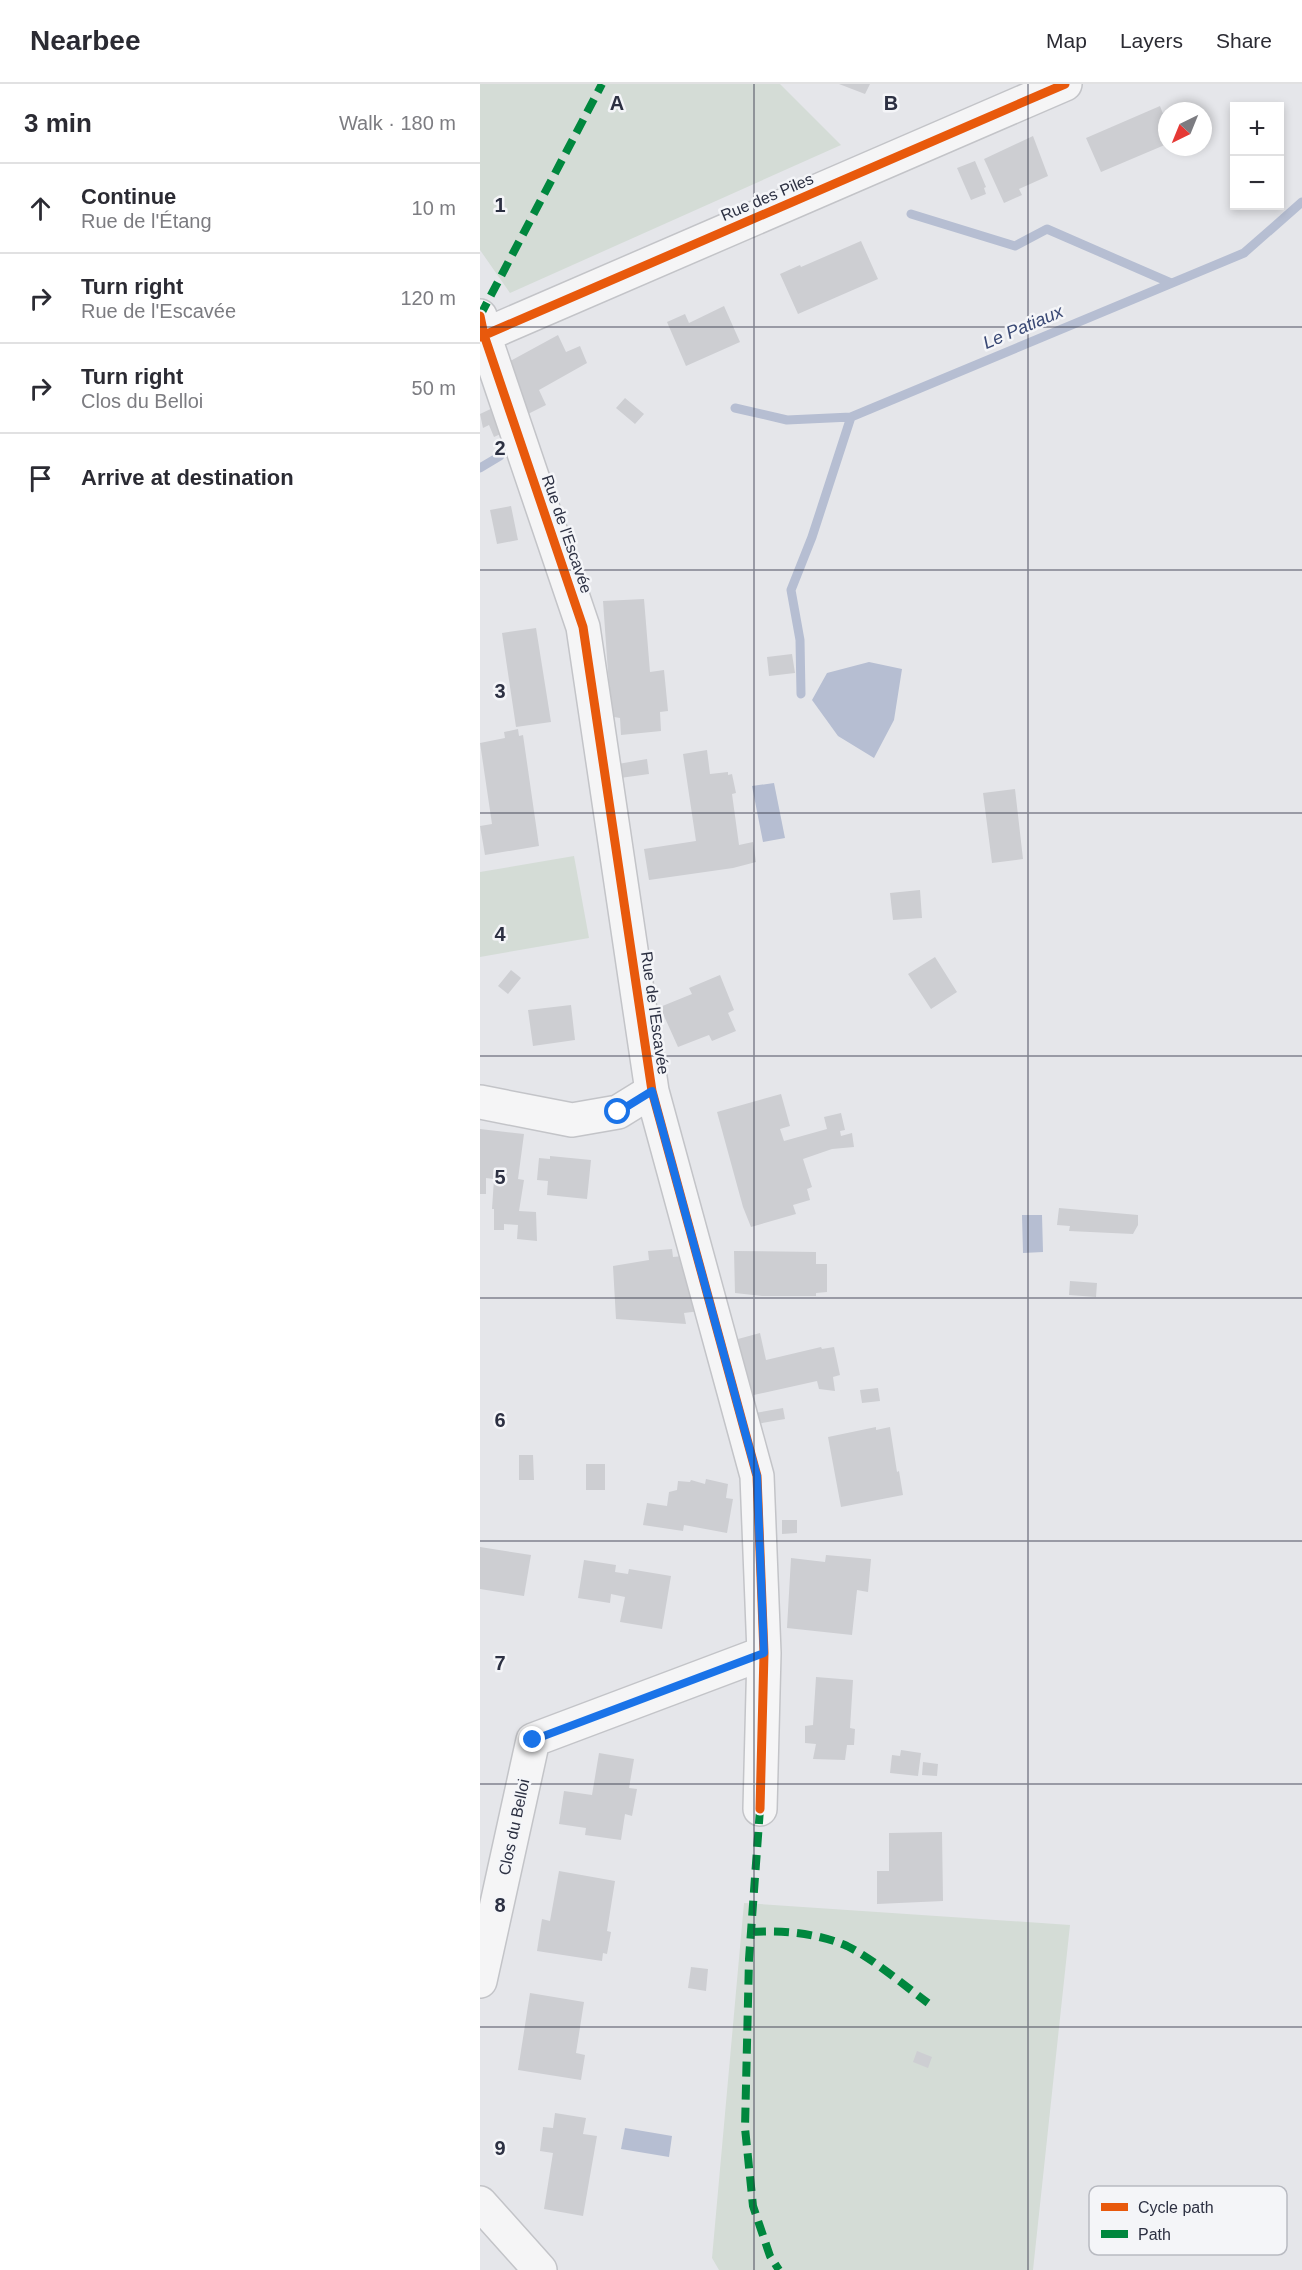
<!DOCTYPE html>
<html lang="en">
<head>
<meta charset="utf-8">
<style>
	body { margin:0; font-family:Arial,sans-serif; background:#f2f2f3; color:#2b2b33 }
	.controls { position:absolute; right:18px; top:18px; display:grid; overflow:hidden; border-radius:0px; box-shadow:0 3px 9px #0003 }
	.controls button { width:54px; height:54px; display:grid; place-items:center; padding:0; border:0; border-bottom:2px solid #e1e1e2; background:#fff; color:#2b2b33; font:30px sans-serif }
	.compass { position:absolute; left:678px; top:18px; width:54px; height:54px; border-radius:50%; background:#fff; box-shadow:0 3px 9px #0003; rotate:223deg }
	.stop { position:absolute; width:18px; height:18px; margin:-14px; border:4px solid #1a73e8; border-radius:50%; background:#fff }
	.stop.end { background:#1a73e8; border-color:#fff; box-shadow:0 2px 6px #0008 }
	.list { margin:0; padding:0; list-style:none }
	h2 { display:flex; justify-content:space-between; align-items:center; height:78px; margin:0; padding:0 24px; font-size:26px }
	h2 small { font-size:20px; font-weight:400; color:#7c7c81 }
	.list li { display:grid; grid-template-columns:39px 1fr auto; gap:18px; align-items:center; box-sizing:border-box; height:90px; padding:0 24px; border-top:2px solid #e1e1e2 }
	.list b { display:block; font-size:22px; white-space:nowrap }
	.list p { margin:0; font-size:20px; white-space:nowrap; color:#7c7c81 }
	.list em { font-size:20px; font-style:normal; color:#7c7c81 }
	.icon { flex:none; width:33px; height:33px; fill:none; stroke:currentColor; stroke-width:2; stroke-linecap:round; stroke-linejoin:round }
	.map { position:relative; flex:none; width:822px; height:2186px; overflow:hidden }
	header { display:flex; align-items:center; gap:36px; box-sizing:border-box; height:84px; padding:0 30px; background:#fff; border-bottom:2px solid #e1e1e2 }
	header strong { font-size:28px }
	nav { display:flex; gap:33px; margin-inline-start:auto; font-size:21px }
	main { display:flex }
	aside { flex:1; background:#fff }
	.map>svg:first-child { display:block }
</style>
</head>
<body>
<header>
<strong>Nearbee</strong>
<nav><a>Map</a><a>Layers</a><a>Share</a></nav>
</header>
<main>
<aside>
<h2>3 min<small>Walk · 180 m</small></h2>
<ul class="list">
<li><svg class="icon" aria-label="ahead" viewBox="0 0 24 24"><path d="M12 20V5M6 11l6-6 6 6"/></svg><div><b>Continue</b><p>Rue de l'Étang</p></div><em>10 m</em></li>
<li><svg class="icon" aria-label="right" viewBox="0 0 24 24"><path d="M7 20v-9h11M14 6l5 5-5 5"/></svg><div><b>Turn right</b><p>Rue de l'Escavée</p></div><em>120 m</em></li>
<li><svg class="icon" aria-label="right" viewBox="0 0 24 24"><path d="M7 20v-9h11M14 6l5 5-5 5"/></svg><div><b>Turn right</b><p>Clos du Belloi</p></div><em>50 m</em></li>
<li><svg class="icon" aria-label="arrive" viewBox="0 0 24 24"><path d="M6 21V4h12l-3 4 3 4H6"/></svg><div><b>Arrive at destination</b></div></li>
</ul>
</aside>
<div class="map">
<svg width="822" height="2186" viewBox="0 0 822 2186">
	<rect width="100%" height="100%" fill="#e5e6ea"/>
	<path fill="#d4dcd6" d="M0 0H300L361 61 30 209 0 166Z
		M94 772 109 854 0 873V788Z
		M264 1819 590 1841 553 2186H239L232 2174Z"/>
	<path fill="#b6bed2" d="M389 578 422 585 414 636 394 674 358 652 332 616 347 589Z
		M294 699 305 754 283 758 272 702Z
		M542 1131H562L563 1168 543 1169Z
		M145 2044 192 2052 189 2073 141 2065Z"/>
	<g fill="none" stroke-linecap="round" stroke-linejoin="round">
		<path stroke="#b6bed2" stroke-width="9" d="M431 130 535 162 567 145 691 199
			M255 324 307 336 371 333 764 169 822 118
			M0 384 20 372
			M321 610 320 556 311 506 332 453 371 333"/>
	</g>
	<path fill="#cdced2" d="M359 0H390L385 10Z
		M680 22 687 40V60L621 88 606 54Z
		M553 52 568 92 539 105 542 111 524 119 504 75Z
		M495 77 506 103 504 104 506 110 491 116 477 84Z
		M381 157 398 195 318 230 300 190 320 181 321 183Z
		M244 222 260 258 206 282 187 238 205 230 209 239Z
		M78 251 86 268 100 262 107 279 59 306 66 321 42 333 21 282Z
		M145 314 164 330 155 340 136 324Z
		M17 322 27 347 14 353 9 341 3 344 0 330Z
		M31 422 38 456 17 460 10 426Z
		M164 515 170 588 184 586 188 627 180 628 181 647 141 651 140 634 134 633 132 627 128 588 123 517Z
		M56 544 71 638 36 643 22 549Z
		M312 570 315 589 289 592 287 573Z
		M38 645 39 652 43 651 59 762 5 771 0 742 12 740 0 659 25 654 24 648Z
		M227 666 230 690 248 688V691L252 690 256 709 252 710 259 761 273 758 276 778 253 784 169 796 164 765 216 757 203 670Z
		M167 675 169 690 140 694 138 680Z
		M535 705 543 775 512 779 503 709Z
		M440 806 442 834 413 836 410 809Z
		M455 873 477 908 451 925 428 890Z
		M31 886 41 894 28 910 18 902Z
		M240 891 254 926 248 929 256 947 232 957 229 951 198 963 180 923 212 910 209 904Z
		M91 921 95 956 53 962 48 926Z
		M301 1010 310 1042 300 1045 304 1057 347 1045 344 1033 361 1029 365 1046 360 1047 361 1052 372 1049 374 1063 352 1065 323 1075 332 1103 327 1105 330 1116 313 1121 316 1130 271 1143 263 1123 237 1028Z
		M0 1045 44 1050 38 1095 44 1096 39 1127 56 1128 57 1157 37 1155 38 1141 24 1140V1146H14V1125H12L14 1095 6 1094V1110H0Z
		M70 1072 111 1076 107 1115 67 1111 68 1097 57 1096 59 1074 70 1075Z
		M579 1124 658 1131V1141L653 1150 589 1147 590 1142 577 1141Z
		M192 1165 193 1173 214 1171 220 1227 204 1229 206 1240 136 1235 133 1182 169 1176 168 1167Z
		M254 1167 336 1168V1180H347V1208L336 1209V1212H282L255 1209Z
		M590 1197 617 1199 616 1213 589 1211Z
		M280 1249 286 1276 341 1263 342 1265 354 1263 360 1291 353 1293 355 1307 339 1305 337 1297 269 1312 258 1255Z
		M398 1304 400 1317 382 1319 380 1306Z
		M303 1324 305 1335 277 1340 275 1329Z
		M396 1343V1346L410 1343 417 1388 419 1387 423 1411 361 1423 348 1353Z
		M39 1371H53L54 1396H39Z
		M106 1380H125V1406H106Z
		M226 1395 248 1400 246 1414 253 1415 247 1449 204 1441 203 1447 163 1441 167 1419 187 1422 189 1408 197 1406 198 1397 210 1398 211 1396 225 1400Z
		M302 1436H317V1449L302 1450Z
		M0 1463 51 1471 44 1512 0 1505Z
		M346 1471 391 1475 388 1508 377 1506 372 1551 307 1544 311 1474 345 1478Z
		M104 1476 136 1481 135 1488 148 1490 149 1485 191 1492 182 1545 140 1538 145 1513 131 1510 130 1519 98 1514Z
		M336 1593 373 1596 370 1644 375 1645 374 1661H367L365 1676 333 1675 336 1660 325 1659V1642L333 1641Z
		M421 1666 441 1669 438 1692 410 1689 412 1671 420 1672Z
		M119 1669 154 1675 149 1704 157 1705 152 1732 145 1730 141 1756 105 1751 106 1744 79 1740 84 1707 112 1711Z
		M443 1678 458 1680 457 1692 442 1691Z
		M462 1748 463 1817 397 1820V1787H409V1749Z
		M79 1787 135 1797 127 1847 131 1848 127 1870 123 1869 122 1877 57 1867 62 1835 70 1837Z
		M211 1883 228 1885 226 1907 208 1904Z
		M50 1909 104 1918 96 1969 105 1971 101 1996 38 1986Z
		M437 1967 452 1973 448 1984 433 1978Z
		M75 2029 106 2034 103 2050 117 2052 103 2132 64 2125 73 2069 60 2067 63 2043 73 2044Z"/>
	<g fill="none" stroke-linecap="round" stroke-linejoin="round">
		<defs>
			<path id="minor" d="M0 232 4 251 103 543 172 1007 277 1392 284 1569 280 1725
				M0 253 585 0
				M0 1018 92 1036 138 1028 172 1007
				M0 1897 53 1656 284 1569
				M0 2119 60 2186"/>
		</defs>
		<use href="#minor" stroke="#c3c4c8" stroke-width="36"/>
		<use href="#minor" stroke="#f5f5f6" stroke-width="33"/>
		<path stroke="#00873e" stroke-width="8" stroke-dasharray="15 8" stroke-linecap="butt" d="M0 232 122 0
			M280 1725 269 1875 265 2044 273 2122 290 2172 299 2186
			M271 1848C303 1846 337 1849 367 1862 392 1874 425 1902 448 1919"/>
		<defs>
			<path id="cycleway" d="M0 232 4 251 103 543 172 1007 277 1392 284 1569 280 1725
				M0 253 585 0"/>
		</defs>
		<use href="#cycleway" stroke="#f4f5f8" stroke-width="13"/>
		<use href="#cycleway" stroke="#e8590c" stroke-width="9"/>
	</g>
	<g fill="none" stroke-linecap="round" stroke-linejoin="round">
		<path stroke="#1a73e8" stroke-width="8" d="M53 1656 284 1569 277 1392 172 1007 138 1028"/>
	</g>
	<path fill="none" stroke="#2c3042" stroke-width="1.5" stroke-opacity="0.55" d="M274 0V2186M548 0V2186M0 243H822M0 486H822M0 729H822M0 972H822M0 1214H822M0 1457H822M0 1700H822M0 1943H822"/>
	<g text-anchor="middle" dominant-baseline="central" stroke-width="5" stroke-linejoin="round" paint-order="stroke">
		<g font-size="16" fill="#2c3042" stroke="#f4f5f8">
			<text transform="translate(287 113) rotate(-23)">Rue des Piles</text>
			<text transform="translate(87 450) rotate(71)">Rue de l'Escavée</text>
			<text transform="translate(175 929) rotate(82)">Rue de l'Escavée</text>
			<text transform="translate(34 1743) rotate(-78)">Clos du Belloi</text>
		</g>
		<g font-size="18" font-style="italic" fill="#394874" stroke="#f4f5f8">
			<text transform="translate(543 243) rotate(-23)">Le Patiaux</text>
		</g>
	</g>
	<rect x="609" y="2102" width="198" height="69" rx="9" fill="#f4f5f8" stroke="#b8bac1" stroke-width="1.5"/>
	<rect x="621" y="2119" width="27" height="8" fill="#e8590c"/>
	<rect x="621" y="2146" width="27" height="8" fill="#00873e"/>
	<g font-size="16" fill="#2c3042">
		<text x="658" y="2129">Cycle path</text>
		<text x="658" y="2156">Path</text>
	</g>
	<g font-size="20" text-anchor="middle" font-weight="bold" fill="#2c3042" stroke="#f4f5f8" stroke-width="5" stroke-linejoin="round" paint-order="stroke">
		<text x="137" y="26">A</text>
		<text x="411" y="26">B</text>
		<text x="20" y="128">1</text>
		<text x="20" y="371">2</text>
		<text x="20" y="614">3</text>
		<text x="20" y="857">4</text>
		<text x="20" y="1100">5</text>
		<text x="20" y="1343">6</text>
		<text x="20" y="1586">7</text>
		<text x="20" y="1828">8</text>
		<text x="20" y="2071">9</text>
	</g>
</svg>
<div class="controls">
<button>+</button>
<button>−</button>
</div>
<svg class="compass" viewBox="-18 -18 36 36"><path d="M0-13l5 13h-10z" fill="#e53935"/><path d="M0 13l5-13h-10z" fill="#7c7c81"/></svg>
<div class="stop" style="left:138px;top:1028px"></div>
<div class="stop end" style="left:53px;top:1656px"></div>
</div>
</main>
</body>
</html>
